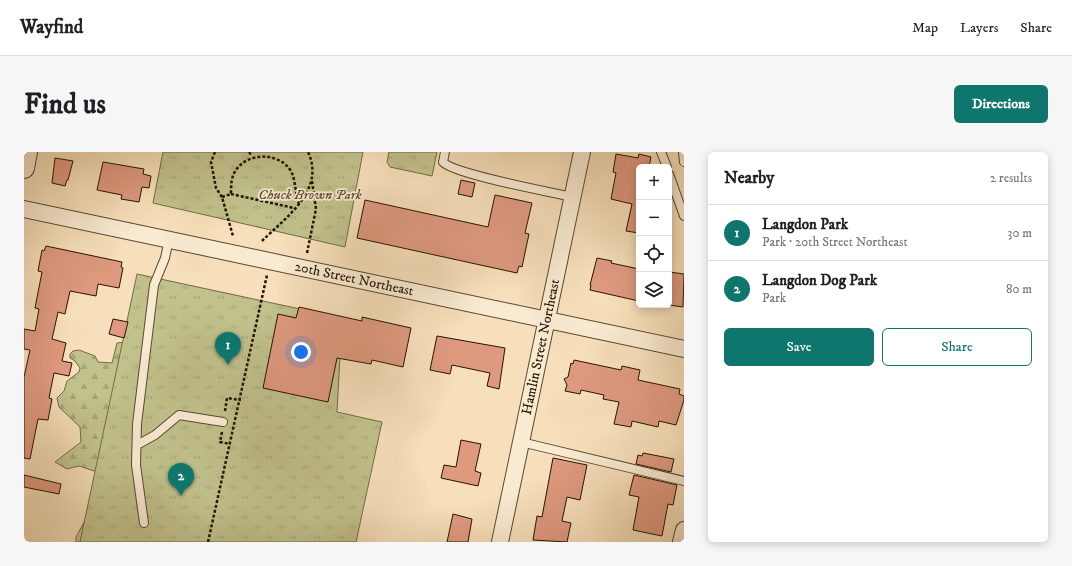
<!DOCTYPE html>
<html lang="en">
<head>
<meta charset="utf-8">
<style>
	body { margin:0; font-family:"IM FELL DW Pica",serif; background:#f6f6f6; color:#202124 }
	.controls { position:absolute; right:12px; top:12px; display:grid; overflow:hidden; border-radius:6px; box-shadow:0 2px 10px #0003 }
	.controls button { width:36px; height:36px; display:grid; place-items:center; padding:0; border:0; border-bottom:1px solid #e0e0e0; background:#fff; color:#202124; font:20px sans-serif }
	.you { position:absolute; left:277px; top:200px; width:14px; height:14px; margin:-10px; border:3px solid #fff; border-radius:50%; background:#1a73e8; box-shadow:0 0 0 6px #1a73e833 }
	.badge { display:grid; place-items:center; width:26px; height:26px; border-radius:50%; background:#0f766e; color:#fff; font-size:13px; font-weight:700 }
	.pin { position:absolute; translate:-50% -33px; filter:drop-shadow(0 1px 2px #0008) }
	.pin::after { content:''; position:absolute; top:21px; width:14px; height:12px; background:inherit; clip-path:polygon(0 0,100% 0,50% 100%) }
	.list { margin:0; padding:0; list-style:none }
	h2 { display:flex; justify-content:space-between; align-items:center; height:52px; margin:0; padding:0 16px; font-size:17px }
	h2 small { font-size:13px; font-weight:400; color:#757577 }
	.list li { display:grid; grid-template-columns:26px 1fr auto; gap:12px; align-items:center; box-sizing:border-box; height:56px; padding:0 16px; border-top:1px solid #e0e0e0 }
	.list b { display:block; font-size:15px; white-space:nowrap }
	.list p { margin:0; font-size:13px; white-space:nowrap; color:#757577 }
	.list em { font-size:13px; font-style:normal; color:#757577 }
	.actions { display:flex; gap:8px; padding:12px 16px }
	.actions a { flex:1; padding:9px 0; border:1px solid #0f766e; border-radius:6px; text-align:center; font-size:14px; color:#0f766e }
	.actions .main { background:#0f766e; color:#fff }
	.icon { flex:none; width:22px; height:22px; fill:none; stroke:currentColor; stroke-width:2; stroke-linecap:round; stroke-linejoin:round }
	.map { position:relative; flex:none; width:660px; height:390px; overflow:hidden; border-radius:6px }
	header { display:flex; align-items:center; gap:24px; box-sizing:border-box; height:56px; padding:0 20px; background:#fff; border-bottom:1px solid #e0e0e0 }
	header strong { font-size:19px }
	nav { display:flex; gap:22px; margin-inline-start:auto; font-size:14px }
	.intro { display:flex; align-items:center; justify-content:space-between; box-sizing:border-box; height:96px; padding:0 24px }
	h1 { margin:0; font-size:28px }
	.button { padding:10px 18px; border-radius:6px; background:#0f766e; color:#fff; font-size:14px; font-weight:700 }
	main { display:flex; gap:24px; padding:0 24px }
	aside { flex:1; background:#fff; border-radius:6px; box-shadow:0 2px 10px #0003 }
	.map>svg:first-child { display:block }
</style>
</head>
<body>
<header>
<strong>Wayfind</strong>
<nav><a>Map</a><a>Layers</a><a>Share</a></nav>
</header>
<div class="intro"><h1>Find us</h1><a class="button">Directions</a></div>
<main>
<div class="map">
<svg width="660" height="390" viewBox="0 0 660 390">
	<defs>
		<pattern id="forest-firs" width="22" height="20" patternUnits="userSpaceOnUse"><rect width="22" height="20" fill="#c1c18c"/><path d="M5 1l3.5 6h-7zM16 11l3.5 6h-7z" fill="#a6a577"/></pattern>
		<pattern id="park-tufts" width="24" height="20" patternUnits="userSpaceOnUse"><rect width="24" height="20" fill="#c1c18c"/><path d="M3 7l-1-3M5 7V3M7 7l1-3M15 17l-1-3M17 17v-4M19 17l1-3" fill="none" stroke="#a6a577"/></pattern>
	</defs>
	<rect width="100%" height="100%" fill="#f6dfba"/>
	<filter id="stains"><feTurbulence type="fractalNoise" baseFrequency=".005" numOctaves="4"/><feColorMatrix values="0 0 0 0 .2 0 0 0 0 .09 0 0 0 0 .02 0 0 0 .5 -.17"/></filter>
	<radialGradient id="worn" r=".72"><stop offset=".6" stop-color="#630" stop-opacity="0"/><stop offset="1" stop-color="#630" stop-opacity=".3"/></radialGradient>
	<path fill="url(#forest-firs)" stroke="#736a46" d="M102 190 138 390H52V385L72 348 73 320 55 314 43 317 31 310 57 290 56 275 35 255 33 246 40 239 43 229 55 220 56 216 51 209 46 206V202L49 199 55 198 71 204 74 210 88 211 93 191Z"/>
	<path fill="url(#park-tufts)" stroke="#736a46" d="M139 0H339L321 95 129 51Z
		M365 0H413L408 24 366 15 363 10Z
		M113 122 318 166 313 260 358 270 332 390H56Z"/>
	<path fill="#de997f" stroke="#251401" d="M592 2 614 6 615 2 627 5 625 15H615V81L602 79 608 52 587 47 592 21 589 20Z
		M31 6 49 9 44 28H43L41 34 28 31Z
		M79 10 120 17 119 22 127 24 125 36 118 35 115 50 97 47 98 43 73 38Z
		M437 28 451 31 448 45 434 42Z
		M471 43 508 51 501 81 505 82 498 115 495 114 493 121 333 86 341 48 464 75Z
		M22 94 98 110 97 115 99 116 95 136 74 132 72 144 46 139 41 162 34 160 28 187 42 191 38 209 48 211 45 224 30 221 25 246 28 247 24 268 14 267 6 307 0 306V225L6 198 0 197V177L11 179 15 157 11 156 18 120 14 119 18 98 20 99Z
		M573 106 588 109 587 111 615 117V149L566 138 567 133H566Z
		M645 120 660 122 659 155 645 153Z
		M275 155 338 169V165L387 176 379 215 348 208 347 212 313 206 304 250 239 236 254 162 272 166Z
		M89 167 104 170 100 186 85 182Z
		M413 184 481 196 475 237 463 234 466 221 428 213 426 222 406 218Z
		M550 208 597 218 598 214 616 218 614 228 656 237 655 242 660 244V248L652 273 635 269 634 275 608 269 607 275 590 272 595 250 579 247 580 243 557 238 556 242 541 239 543 233 540 227 544 225 547 211 549 212Z
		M437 288 457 292 451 319 457 321 454 334 417 326 420 313 432 315Z
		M619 301 650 307 647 320 612 312 614 303 618 304Z
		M529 306 563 313 556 348 543 345 538 369 547 371 543 390 509 388 513 364 518 365Z
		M0 323 37 332 35 342 0 335Z
		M610 323 653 333 649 353 644 352 638 384 609 378 615 345 605 343Z
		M429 362 448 367 444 390H423Z"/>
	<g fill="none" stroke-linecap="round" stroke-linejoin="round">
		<defs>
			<path id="service" d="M421 0 419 10C429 22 527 40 548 45
				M637 0 643 15
				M659 0 660 10
				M645 22 660 64
				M497 290 660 329
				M113 293 131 283 155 263 199 270
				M120 371 112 313 113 272 130 133 141 106 145 87"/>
			<path id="minor" d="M0 57 660 197
				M476 390 558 0
				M657 390 660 378"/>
			<path id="tertiary" d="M0 16 3 0"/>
		</defs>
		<use href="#service" stroke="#59472f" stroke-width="10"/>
		<use href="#minor" stroke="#59472f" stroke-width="18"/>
		<use href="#tertiary" stroke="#59472f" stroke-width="22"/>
		<path stroke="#251401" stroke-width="2.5" stroke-dasharray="3 2" stroke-linecap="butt" d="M191 0 187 10 192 36 198 45 209 84
			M225 0 228 4
			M207 42 270 56
			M198 45 207 42C207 33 207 25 212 18 224 0 255 0 267 19 272 29 271 42 275 52
			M238 89C261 66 302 38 284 0
			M283 101 292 57 288 29
			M201 259 203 246 217 248
			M198 280 196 290 207 292
			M184 390 243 123"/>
		<use href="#service" stroke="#f9ead2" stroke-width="8"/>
		<use href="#minor" stroke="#f9ead2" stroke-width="16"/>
		<use href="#tertiary" stroke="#f9ead2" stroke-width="20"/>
	</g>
	<g text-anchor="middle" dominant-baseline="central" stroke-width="3.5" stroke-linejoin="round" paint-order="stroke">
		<g font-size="14" font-style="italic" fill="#5c5132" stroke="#f9ead2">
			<text x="286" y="43">Chuck Brown Park</text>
		</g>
		<g font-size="14" fill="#251401" stroke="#f9ead2">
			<text transform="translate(330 127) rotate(12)">20th Street Northeast</text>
			<text transform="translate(517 195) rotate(-78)">Hamlin Street Northeast</text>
		</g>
	</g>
	<rect width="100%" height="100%" filter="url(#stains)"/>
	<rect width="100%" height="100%" fill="url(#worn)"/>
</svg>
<div class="controls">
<button>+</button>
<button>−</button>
<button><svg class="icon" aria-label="locate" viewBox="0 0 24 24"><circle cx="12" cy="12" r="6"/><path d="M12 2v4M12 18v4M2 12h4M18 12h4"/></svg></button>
<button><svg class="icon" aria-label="layers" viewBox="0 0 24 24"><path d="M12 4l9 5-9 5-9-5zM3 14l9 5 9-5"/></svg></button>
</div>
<div class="you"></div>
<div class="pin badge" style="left:204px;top:213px">1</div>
<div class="pin badge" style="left:157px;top:344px">2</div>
</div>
<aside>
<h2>Nearby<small>2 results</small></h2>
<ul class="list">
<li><span class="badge">1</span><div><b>Langdon Park</b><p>Park · 20th Street Northeast</p></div><em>30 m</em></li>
<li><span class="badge">2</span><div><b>Langdon Dog Park</b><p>Park</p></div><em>80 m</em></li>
</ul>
<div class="actions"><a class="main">Save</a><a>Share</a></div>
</aside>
</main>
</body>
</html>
